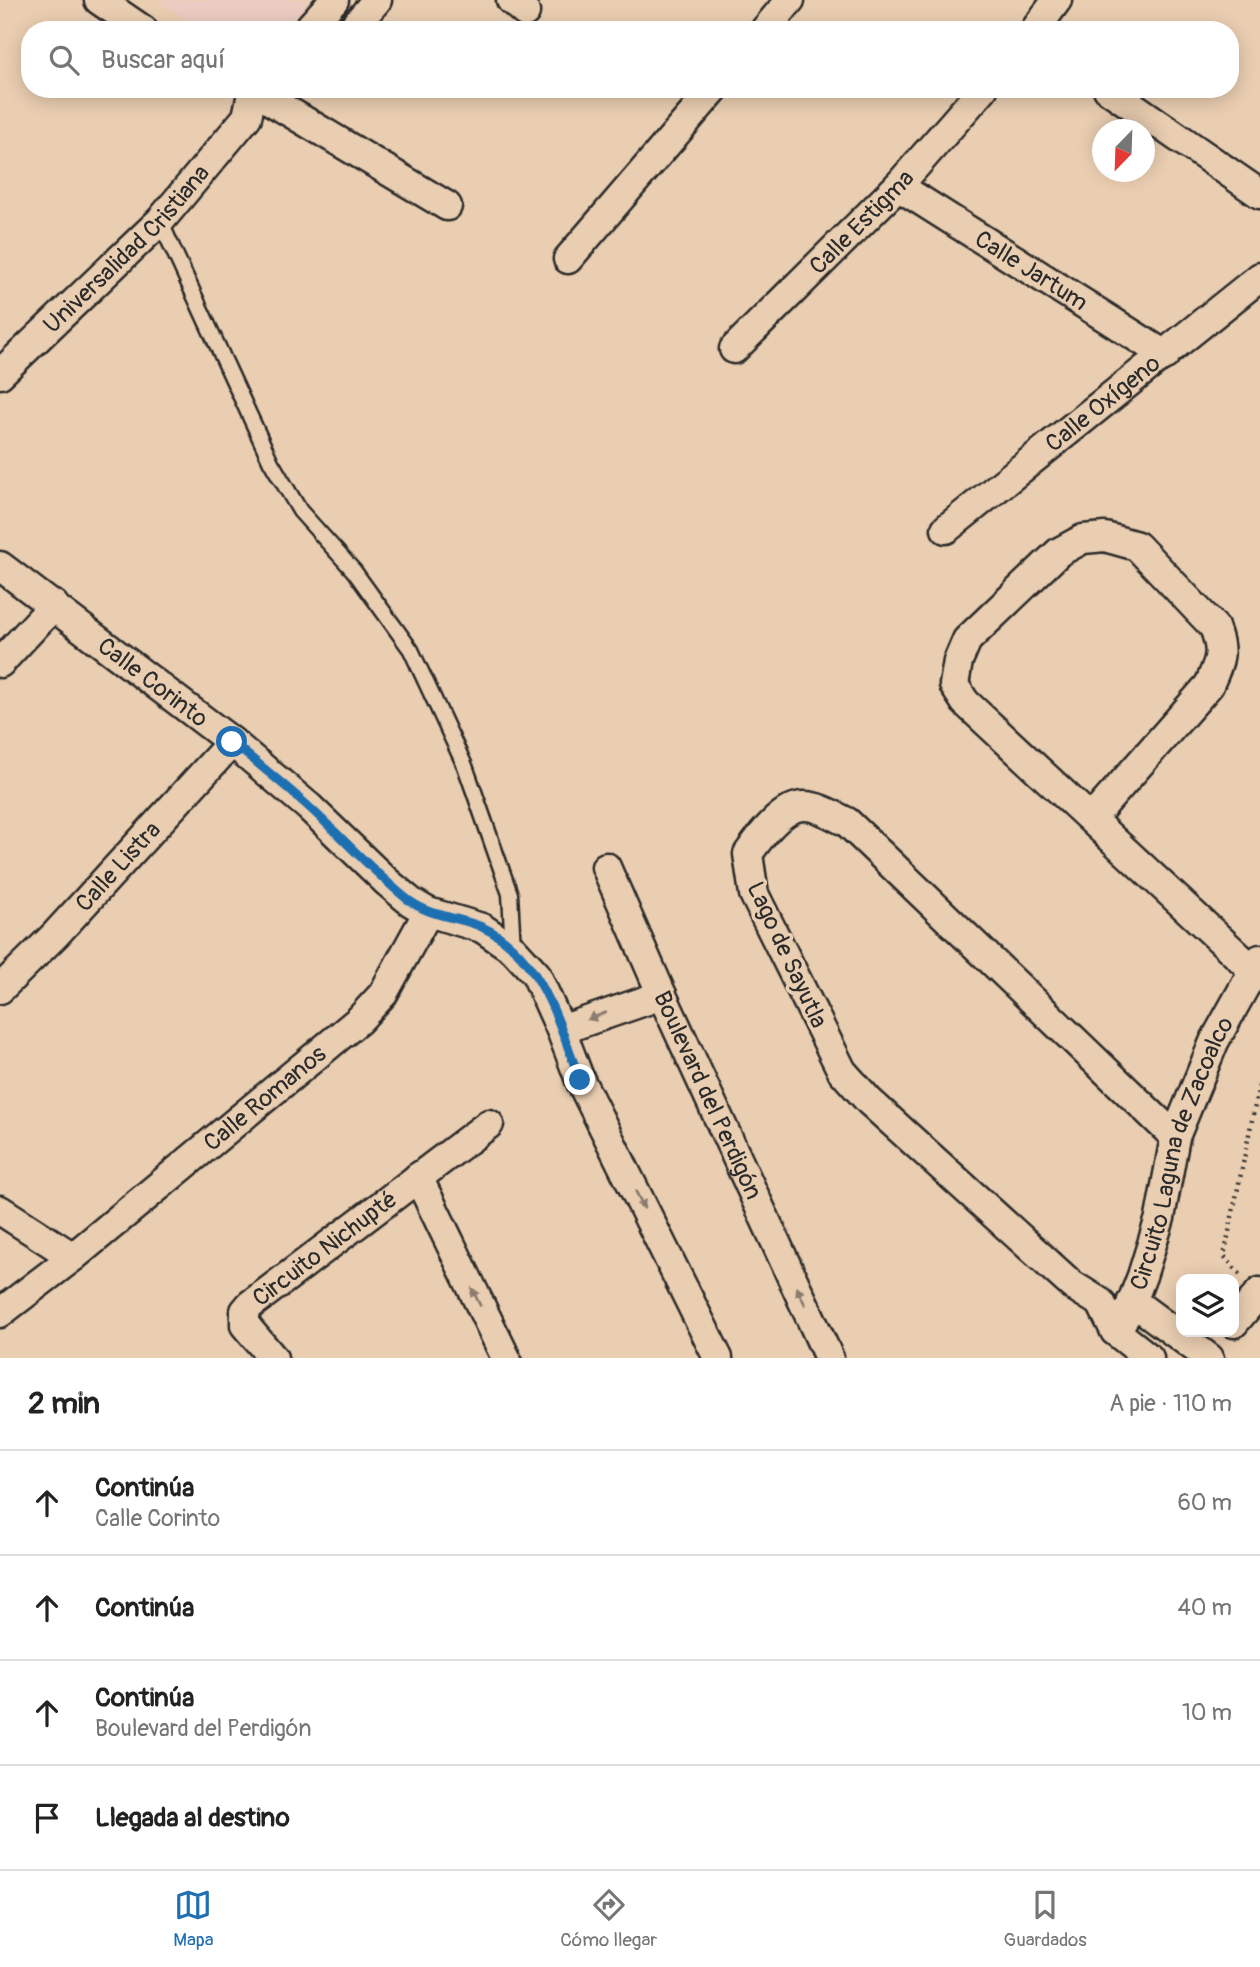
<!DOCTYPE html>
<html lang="es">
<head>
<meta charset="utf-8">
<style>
	body { margin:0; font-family:Pangolin,sans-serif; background:#f2f2f2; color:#222 }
	.controls { position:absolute; right:21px; bottom:21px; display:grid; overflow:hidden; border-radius:14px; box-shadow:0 4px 18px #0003 }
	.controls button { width:63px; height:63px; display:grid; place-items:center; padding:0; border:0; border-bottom:2px solid #e0e0e0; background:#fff; color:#222; font:35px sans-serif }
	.compass { position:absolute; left:1092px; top:119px; width:63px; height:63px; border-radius:50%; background:#fff; box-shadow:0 4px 18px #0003; rotate:203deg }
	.stop { position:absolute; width:21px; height:21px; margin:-16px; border:5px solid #1f6fb2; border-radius:50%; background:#fff }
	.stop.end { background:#1f6fb2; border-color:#fff; box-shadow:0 2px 7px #0008 }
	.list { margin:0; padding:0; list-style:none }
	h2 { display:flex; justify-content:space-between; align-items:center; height:91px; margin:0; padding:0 28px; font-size:30px }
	h2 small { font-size:23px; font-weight:400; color:#767676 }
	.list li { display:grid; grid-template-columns:46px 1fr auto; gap:21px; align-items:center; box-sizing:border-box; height:105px; padding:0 28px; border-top:2px solid #e0e0e0 }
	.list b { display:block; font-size:26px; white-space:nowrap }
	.list p { margin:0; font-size:23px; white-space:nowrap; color:#767676 }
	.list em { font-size:23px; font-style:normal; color:#767676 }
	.icon { flex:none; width:38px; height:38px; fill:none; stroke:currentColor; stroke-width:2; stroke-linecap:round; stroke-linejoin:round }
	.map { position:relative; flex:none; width:1260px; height:1358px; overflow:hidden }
	.search { position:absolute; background:#fff; box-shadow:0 4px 18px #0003; left:21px; right:21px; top:21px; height:77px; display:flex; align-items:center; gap:18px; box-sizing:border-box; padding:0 24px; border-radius:28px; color:#767676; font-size:26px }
	.sheet { height:511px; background:#fff }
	nav { display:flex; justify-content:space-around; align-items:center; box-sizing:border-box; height:98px; border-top:2px solid #e0e0e0; background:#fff; font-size:19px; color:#767676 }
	nav a { display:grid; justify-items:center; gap:4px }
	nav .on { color:#1f6fb2 }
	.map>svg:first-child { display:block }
</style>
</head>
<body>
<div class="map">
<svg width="1260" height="1358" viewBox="0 0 1260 1358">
	<rect width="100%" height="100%" fill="#eaceb1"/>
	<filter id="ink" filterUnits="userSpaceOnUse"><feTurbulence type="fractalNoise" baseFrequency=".0143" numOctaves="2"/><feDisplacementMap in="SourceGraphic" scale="14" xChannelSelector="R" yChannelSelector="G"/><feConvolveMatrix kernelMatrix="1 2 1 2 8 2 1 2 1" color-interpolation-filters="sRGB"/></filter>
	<g filter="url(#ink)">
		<path fill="#eccbc2" d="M159 0H310L285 30H201Z"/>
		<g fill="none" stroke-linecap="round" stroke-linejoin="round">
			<defs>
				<path id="service" d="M160 221 271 462 300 511 354 571 411 650 465 766 510 894 513 949"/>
				<g id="minor">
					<path d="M99 0 143 30"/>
					<path d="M511 0 525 12"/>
					<path d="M307 30 334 0"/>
					<path d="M351 30 377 0"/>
					<path d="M765 30 790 0"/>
					<path d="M1035 30 1057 0"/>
					<path d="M251 89 447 206"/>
					<path d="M1108 89 1260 194"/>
					<path id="s1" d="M898 186 1165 355"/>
					<path d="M568 259 714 89"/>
					<path id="s2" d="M734 349 898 186 983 89"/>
					<path id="s3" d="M0 374 160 221 247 117 253 89"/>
					<path id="s4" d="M946 529 1260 277"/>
					<path id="s5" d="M0 566 232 742 309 807 387 882 411 902 428 912 482 928 513 949 536 974 561 1030"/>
					<path d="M0 663 54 605"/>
					<path d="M1092 818 1209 685C1220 660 1224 653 1214 627L1137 546 1105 537 1083 539 1059 552 967 640 958 661 954 685 965 702 1253 970"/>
					<path id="s6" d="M606 867 662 995 829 1358"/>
					<path id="s7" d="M0 989 55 935 232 742"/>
					<path d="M662 995 561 1030 580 1080 718 1358"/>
					<path d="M418 1177 506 1358"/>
					<path d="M0 1210 73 1257"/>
					<path d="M1132 1301 1209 1358"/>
					<path id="s8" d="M0 1313 73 1257 359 1020 383 994 428 912"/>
					<path d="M1234 1323 1260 1292"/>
					<path id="s9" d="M1115 1331 1128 1312 1142 1276 1160 1218 1175 1137 1214 1042 1260 959"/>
					<path id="s10" d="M273 1358 245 1325V1311L250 1305 489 1124"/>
					<path d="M1149 1358 1115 1331 1101 1303 1072 1285 869 1101 842 1071 754 894 748 854C759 838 783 805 805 806 819 806 834 816 847 822L1175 1137"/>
				</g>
			</defs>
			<use href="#service" stroke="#2b2b2b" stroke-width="19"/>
			<use href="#minor" stroke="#2b2b2b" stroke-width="33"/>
			<path stroke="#2b2b2b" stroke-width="4.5" stroke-dasharray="2 5" stroke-linecap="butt" d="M1240 1274 1224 1256 1260 1081"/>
			<use href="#service" stroke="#eaceb1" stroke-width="14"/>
			<use href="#minor" stroke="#eaceb1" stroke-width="28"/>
		</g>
		<defs><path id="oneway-solid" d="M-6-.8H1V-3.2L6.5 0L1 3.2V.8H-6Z" transform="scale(1.75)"/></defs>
		<g fill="#8a7c6e">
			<use href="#oneway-solid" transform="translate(597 1016) rotate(160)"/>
			<use href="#oneway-solid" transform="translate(640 1200) rotate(64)"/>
			<use href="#oneway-solid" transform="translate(801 1296) rotate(-115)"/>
			<use href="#oneway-solid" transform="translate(476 1297) rotate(-116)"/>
		</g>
	</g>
	<g fill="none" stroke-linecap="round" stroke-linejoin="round" filter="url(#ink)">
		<path stroke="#1f6fb2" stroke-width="9" d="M232 742C258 764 285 785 310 808 343 838 372 871 407 899 430 917 456 916 482 927 541 953 559 1025 580 1080"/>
	</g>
	<g text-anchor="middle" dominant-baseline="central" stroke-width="7" stroke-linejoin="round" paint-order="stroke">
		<g font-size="24" fill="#2b2b2b" stroke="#eaceb1">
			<text stroke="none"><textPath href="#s2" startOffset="180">Calle Estigma</textPath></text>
			<text stroke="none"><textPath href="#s3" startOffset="178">Universalidad Cristiana</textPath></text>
			<text stroke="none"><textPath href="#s1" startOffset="158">Calle Jartum</textPath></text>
			<text stroke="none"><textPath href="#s4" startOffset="201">Calle Oxígeno</textPath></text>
			<text stroke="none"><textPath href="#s5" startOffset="192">Calle Corinto</textPath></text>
			<text stroke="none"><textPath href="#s7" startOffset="170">Calle Listra</textPath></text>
			<text transform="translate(787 955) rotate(65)">Lago de Sayutla</text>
			<text stroke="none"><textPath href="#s8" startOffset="341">Calle Romanos</textPath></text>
			<text stroke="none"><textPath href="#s6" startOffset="250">Boulevard del Perdigón</textPath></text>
			<text stroke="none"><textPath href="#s9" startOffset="191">Circuito Laguna de Zacoalco</textPath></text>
			<text stroke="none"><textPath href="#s10" startOffset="159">Circuito Nichupté</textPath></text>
		</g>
	</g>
</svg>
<div class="controls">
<button><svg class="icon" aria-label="layers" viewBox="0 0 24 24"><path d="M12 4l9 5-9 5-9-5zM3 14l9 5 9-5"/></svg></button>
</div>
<svg class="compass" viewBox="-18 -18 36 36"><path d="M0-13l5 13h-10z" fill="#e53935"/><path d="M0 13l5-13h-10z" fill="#767676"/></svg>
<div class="stop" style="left:232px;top:742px"></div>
<div class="stop end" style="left:580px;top:1080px"></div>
<div class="search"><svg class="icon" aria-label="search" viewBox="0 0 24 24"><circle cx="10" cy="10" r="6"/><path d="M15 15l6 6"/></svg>Buscar aquí</div>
</div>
<section class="sheet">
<h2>2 min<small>A pie · 110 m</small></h2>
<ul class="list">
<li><svg class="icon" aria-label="ahead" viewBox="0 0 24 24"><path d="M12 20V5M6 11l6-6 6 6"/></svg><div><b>Continúa</b><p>Calle Corinto</p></div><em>60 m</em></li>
<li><svg class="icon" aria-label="ahead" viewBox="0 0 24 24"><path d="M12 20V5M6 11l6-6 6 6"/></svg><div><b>Continúa</b></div><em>40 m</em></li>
<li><svg class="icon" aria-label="ahead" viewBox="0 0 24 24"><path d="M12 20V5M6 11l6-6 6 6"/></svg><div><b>Continúa</b><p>Boulevard del Perdigón</p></div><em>10 m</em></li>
<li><svg class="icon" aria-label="arrive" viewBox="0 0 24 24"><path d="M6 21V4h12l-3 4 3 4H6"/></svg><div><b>Llegada al destino</b></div></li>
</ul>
</section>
<nav>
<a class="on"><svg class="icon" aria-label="map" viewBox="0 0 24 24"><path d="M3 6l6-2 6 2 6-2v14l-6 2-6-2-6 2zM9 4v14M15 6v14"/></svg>Mapa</a>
<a><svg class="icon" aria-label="directions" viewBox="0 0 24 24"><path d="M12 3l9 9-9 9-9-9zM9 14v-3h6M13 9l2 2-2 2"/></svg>Cómo llegar</a>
<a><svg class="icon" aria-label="saved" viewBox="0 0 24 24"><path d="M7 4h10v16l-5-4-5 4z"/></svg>Guardados</a>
</nav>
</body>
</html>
